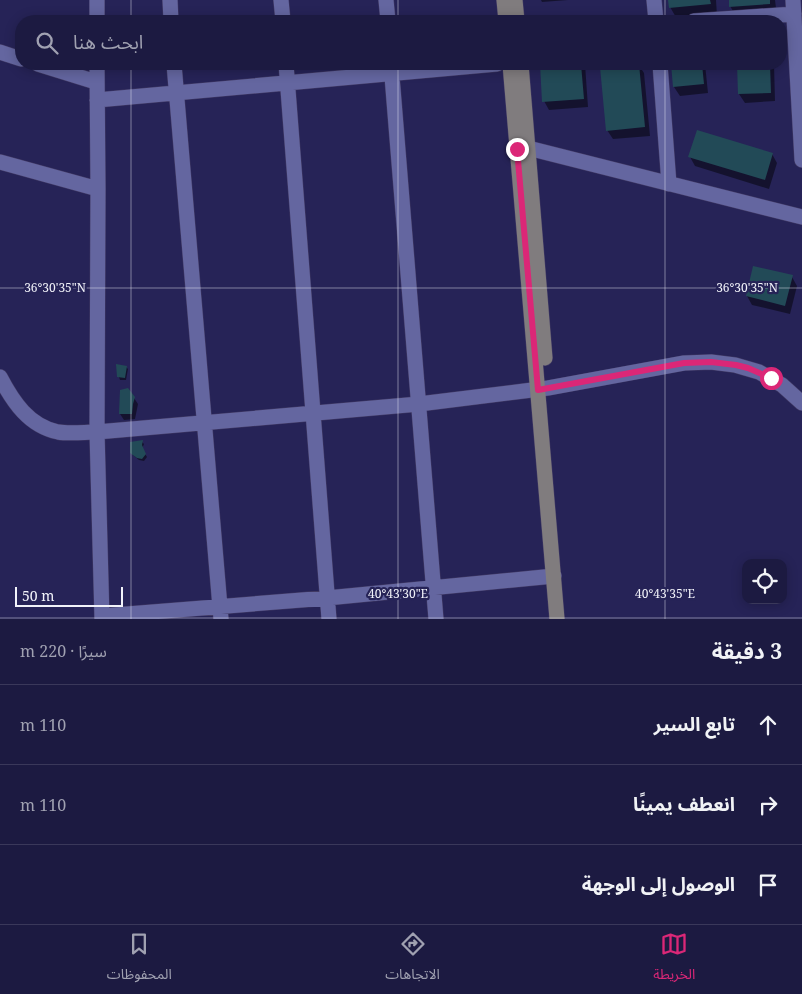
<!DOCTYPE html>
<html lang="ar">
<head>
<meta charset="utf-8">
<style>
	body { margin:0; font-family:"Noto Serif","Noto Sans Arabic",serif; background:#252348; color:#f1f3f6; direction:rtl }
	.controls { position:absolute; right:15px; bottom:15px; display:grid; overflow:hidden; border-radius:10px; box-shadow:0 2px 12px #0003 }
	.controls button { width:45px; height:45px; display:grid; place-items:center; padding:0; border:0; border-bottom:1px solid #3a385a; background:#1c1a41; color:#f1f3f6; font:25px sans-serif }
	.scale { position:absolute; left:15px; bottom:12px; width:108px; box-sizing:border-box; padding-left:5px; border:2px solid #f1f2f9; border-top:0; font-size:14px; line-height:18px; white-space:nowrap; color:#f1f2f9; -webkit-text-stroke:4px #262357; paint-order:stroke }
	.stop { position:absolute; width:15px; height:15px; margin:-11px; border:4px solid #db2777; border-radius:50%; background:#fff }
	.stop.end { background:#db2777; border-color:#fff; box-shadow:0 1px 5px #0008 }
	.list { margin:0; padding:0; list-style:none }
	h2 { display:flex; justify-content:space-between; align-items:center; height:65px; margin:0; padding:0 20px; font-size:21px }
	h2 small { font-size:16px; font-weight:400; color:#a0a1b1 }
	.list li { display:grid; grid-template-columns:32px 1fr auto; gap:15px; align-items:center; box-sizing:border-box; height:80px; padding:0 20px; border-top:1px solid #3a385a }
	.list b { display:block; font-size:19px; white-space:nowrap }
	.list em { font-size:16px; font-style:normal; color:#a0a1b1 }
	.icon { flex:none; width:28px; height:28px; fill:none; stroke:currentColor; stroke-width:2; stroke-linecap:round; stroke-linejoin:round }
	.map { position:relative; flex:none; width:802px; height:619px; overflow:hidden; direction:ltr }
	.search { position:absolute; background:#1c1a41; box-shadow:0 2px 12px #0003; left:15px; right:15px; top:15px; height:55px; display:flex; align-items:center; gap:12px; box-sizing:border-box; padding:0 18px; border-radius:20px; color:#a0a1b1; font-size:19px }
	.sheet { height:305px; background:#1c1a41 }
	nav { display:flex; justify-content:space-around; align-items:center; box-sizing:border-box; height:70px; border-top:1px solid #3a385a; background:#1c1a41; font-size:14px; color:#a0a1b1 }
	nav a { display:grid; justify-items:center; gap:2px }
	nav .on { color:#db2777 }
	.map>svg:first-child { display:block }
</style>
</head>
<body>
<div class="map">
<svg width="802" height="619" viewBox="0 0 802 619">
	<rect width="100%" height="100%" fill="#262357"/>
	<path fill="#0007" d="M541 0H568L542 2Z
		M670 0H716L717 16 677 19 670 7Z
		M730 0H775L777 16 737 18 730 6Z
		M541 64H585L588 107 549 110 544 101Z
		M638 64 644 73 650 136 613 139 607 130Z
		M672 64H705L708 93 680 96 674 87Z
		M738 64H774L775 101 745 103 739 94Z
		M772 154 777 163 769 189 695 166 690 157Z
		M792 277 797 286 790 314 752 305 747 296Z
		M126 367 128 369 126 380H120L119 377Z
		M134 398 138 404 135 419 124 420 120 414Z
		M142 442 144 444 142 449 147 457 144 461 139 460 133 455Z"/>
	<path fill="#224a57" d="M668 0H710L711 4 669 8Z
		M729 0H770V4L729 7Z
		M540 64H581L584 99 542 102Z
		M629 64H639L645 127 606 131 600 67Z
		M671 64H702L704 84 673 87Z
		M737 64H770L771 93 738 94Z
		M697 130 773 153 765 180 688 157Z
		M753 266 793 275 785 306 746 296Z
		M116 364 127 366 125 378 117 377Z
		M128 388 135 397 133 404 132 414H119L120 390Z
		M143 440 142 445 146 454 142 459 137 458 130 453V442Z"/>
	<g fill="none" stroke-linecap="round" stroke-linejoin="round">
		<defs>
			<path id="street" d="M170 0 171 21
				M281 0 283 21
				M386 0 388 21
				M654 0 656 21
				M793 0 802 160
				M97 21V0
				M694 21 794 14
				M0 52 21 59
				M38 64 96 82
				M97 64 98 189 97 432 102 619
				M174 64 221 619
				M286 64 329 619
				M391 64 436 619
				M660 64 669 184
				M97 100 497 64
				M517 149 528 148 802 217
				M0 162 98 189
				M0 377C13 402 29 426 58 432 70 434 85 432 97 432L419 404 548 388 684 363 711 362 735 365 759 372 782 385 802 403
				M102 616 327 598 554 576"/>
			<path id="secondary" d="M504 0 506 21
				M515 0 517 21
				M510 64 557 619
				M521 64 545 358"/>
		</defs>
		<use href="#street" stroke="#423b65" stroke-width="16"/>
		<use href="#secondary" stroke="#423b65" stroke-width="16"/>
		<use href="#street" stroke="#6466a0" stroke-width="15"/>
		<use href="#secondary" stroke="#807c7e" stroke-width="15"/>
	</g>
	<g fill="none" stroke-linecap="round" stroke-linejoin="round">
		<path stroke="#db2777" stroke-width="6" d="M517 149 538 390 684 363 711 362 736 365 748 368 771 378"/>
	</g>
	<path fill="none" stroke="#f1f2f9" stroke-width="1" stroke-opacity="0.45" d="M131 0V21M398 0V21M665 0V21M131 64V619M398 64V619M665 64V619M0 288H802M0 618H802"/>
	<g font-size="12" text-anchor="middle" fill="#f1f2f9" stroke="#262357" stroke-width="4.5" stroke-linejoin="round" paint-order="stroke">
		<text x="55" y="292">36°30'35"N</text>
		<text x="747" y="292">36°30'35"N</text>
		<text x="398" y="598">40°43'30"E</text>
		<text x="665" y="598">40°43'35"E</text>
	</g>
</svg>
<div class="controls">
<button><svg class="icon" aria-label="locate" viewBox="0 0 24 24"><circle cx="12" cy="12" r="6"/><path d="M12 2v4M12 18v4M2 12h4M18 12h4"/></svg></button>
</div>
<div class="scale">50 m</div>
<div class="stop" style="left:771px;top:378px"></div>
<div class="stop end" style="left:517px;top:149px"></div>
<div class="search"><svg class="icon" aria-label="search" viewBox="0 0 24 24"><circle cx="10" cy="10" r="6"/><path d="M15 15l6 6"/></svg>ابحث هنا</div>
</div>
<section class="sheet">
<h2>3 دقيقة<small>سيرًا · 220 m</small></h2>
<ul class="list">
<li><svg class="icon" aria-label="ahead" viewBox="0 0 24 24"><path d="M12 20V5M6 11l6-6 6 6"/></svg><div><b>تابع السير</b></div><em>110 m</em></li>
<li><svg class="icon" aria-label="right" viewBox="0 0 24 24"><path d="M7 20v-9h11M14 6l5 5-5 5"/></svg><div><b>انعطف يمينًا</b></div><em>110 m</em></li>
<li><svg class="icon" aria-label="arrive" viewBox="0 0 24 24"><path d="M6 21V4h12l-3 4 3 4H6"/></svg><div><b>الوصول إلى الوجهة</b></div></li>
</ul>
</section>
<nav>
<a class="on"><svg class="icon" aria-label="map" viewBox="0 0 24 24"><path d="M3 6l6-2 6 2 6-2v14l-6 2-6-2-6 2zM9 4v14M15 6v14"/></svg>الخريطة</a>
<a><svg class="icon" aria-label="directions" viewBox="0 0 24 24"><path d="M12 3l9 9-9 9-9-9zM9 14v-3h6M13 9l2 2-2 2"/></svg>الاتجاهات</a>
<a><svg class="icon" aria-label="saved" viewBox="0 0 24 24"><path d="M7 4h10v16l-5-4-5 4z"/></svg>المحفوظات</a>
</nav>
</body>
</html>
